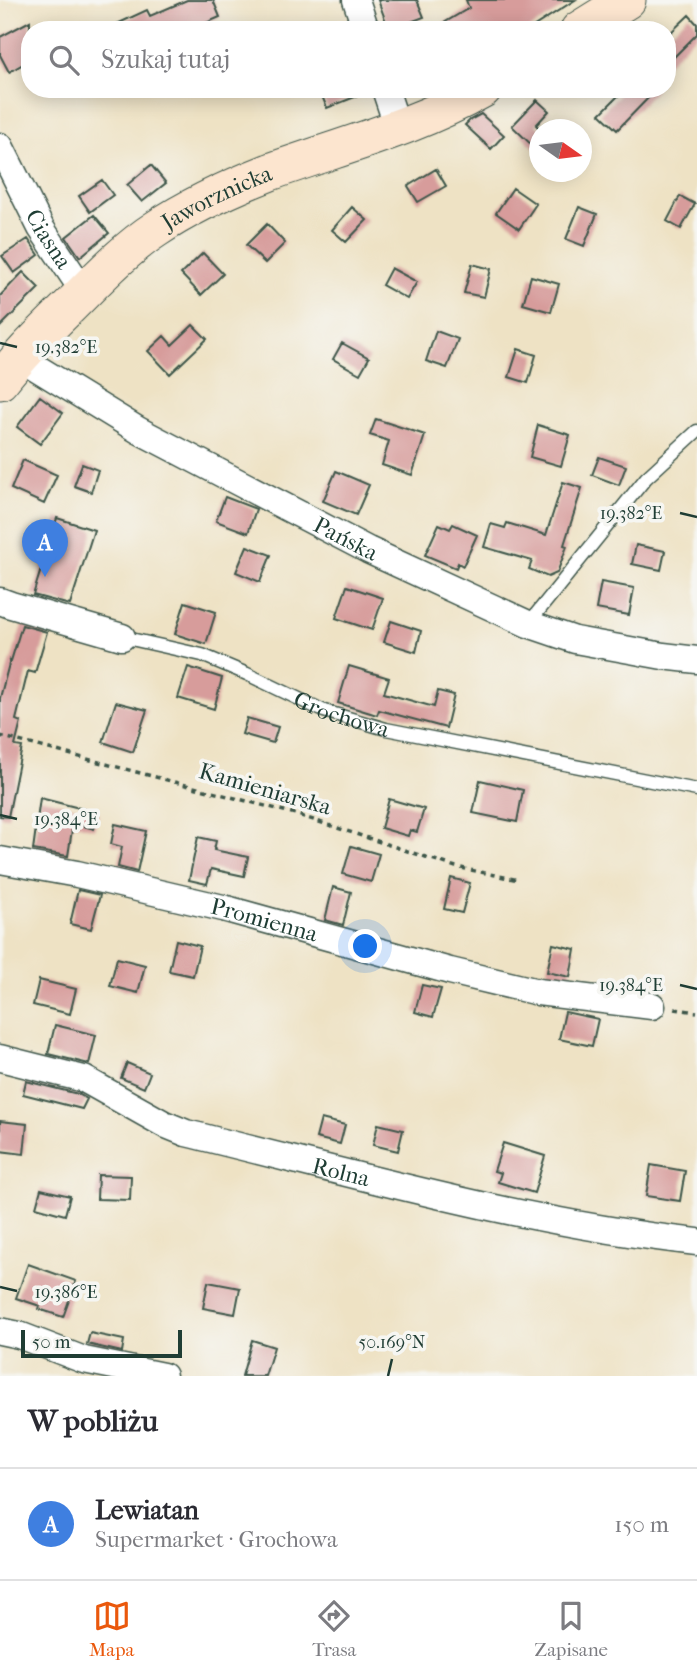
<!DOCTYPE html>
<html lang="pl">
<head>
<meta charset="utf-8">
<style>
	body { margin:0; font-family:"IM FELL French Canon",serif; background:#f2f2f3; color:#2b2b33 }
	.compass { position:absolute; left:529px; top:119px; width:63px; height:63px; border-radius:50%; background:#fff; box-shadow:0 4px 18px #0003; rotate:104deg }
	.scale { position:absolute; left:21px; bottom:18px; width:161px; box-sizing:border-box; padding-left:7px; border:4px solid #1f3d34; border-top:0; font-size:19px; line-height:24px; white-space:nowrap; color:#1f3d34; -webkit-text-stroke:5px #f6f6f2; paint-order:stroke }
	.you { position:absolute; left:366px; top:947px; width:24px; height:24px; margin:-18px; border:5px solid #fff; border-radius:50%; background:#1a73e8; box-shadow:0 0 0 10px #1a73e833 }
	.badge { display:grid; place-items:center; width:46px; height:46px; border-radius:50%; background:#ea580c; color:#fff; font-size:23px; font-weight:700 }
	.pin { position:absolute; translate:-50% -58px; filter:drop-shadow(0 2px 4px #0008) }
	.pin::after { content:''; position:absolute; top:37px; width:24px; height:21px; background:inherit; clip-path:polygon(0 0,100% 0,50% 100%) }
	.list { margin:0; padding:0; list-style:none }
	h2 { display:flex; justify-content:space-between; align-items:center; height:91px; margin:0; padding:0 28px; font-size:30px }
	h2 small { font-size:23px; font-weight:400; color:#7c7c81 }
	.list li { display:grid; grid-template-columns:46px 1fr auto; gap:21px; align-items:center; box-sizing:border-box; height:112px; padding:0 28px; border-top:2px solid #e1e1e2 }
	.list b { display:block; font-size:26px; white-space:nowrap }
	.list p { margin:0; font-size:23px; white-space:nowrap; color:#7c7c81 }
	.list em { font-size:23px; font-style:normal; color:#7c7c81 }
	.icon { flex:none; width:38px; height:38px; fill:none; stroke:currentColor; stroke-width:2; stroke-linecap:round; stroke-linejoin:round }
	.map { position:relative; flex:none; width:697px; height:1376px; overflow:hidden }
	.search { position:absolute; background:#fff; box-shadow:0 4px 18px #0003; left:21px; right:21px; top:21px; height:77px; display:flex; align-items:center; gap:18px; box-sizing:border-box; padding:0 24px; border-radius:28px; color:#7c7c81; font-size:26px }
	.sheet { height:203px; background:#fff }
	nav { display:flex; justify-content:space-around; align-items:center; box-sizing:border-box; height:98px; border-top:2px solid #e1e1e2; background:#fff; font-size:19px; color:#7c7c81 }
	nav a { display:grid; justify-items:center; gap:4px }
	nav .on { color:#ea580c }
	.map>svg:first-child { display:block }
</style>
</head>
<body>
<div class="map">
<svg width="697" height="1376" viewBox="0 0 697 1376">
	<rect width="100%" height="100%" fill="#f6f6f2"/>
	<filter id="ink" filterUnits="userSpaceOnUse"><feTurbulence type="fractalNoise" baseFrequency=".0143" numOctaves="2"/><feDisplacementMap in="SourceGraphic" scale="14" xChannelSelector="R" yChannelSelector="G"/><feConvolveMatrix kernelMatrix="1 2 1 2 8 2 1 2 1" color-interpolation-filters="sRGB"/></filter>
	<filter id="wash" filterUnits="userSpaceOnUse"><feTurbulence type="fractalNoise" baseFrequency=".00686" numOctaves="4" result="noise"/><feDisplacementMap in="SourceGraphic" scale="28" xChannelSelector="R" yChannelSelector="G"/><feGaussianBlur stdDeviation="1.57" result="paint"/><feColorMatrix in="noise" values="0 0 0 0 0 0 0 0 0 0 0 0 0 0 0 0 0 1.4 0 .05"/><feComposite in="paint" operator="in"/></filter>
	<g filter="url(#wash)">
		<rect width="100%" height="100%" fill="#eee2c4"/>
		<g id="blocks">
			<path fill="#d79c9b" d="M187 0H213L220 17 190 30H104L147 10 150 16Z
				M378 0H417L424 17 389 30Z
				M466 0H575L528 30H432L469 8Z
				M689 15 697 24V34L667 64V36Z
				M30 21V60L9 72 0 55V37Z
				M319 89H370V91L327 108Z
				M625 89H657L617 130 600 114Z
				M537 100 549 111 536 125 540 129V153L512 126Z
				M481 114 504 135 491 149 465 125 470 120Z
				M151 165 166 183 142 202 127 185Z
				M436 169 446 186 418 202 408 186Z
				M102 180 113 195 90 212 79 196Z
				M513 188 536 204 519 229 496 213Z
				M680 196 695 204 681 229 667 221Z
				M352 207 367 220 346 242 332 230Z
				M579 207 597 214 584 246 566 239Z
				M94 215 109 233 80 257 66 237Z
				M267 224 285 243 265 263 246 245Z
				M28 239 39 255 14 273 2 256Z
				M203 253 223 274 201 295 181 274Z
				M472 264 491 269 484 297 464 293Z
				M391 268 417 282 407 299 382 285Z
				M23 272 39 288 0 327V296Z
				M531 276 559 284 551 312 523 304Z
				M193 325 207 339 170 374 148 351 164 336 172 345Z
				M436 331 458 339 447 368 426 361Z
				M342 343 369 358 360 374 333 359Z
				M518 349 536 355 528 383 509 377Z
				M40 396 63 413 40 444 17 427Z
				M376 419 425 435 412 475 382 465 389 441 370 435Z
				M538 425 570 435 561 466 530 457Z
				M599 457 626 466 619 485 592 475Z
				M23 460 57 475 44 504 11 489Z
				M82 464 98 470 91 492 74 486Z
				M336 471 369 485 356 515 323 501Z
				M563 482 582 488 564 545 567 546 557 573 548 577 529 569 532 561 484 547 491 524 505 528 507 523 546 535Z
				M225 497 256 509 248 533 216 521Z
				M57 518 94 530 70 605 33 595Z
				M439 524 450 529 453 524 477 535 463 566 458 563 456 568 425 555Z
				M636 545 665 551 661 570 632 564Z
				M247 546 271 555 260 582 236 572Z
				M601 582 634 588 629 615 596 609Z
				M347 586 383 598 372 630 336 618Z
				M185 602 216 612 206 644 175 634Z
				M391 621 421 631 416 652 384 642Z
				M22 625 47 632 35 673 28 671 16 720 21 722 15 746 22 747 8 817 0 816V698L10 660 11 661Z
				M349 666 389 678 384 693 434 707 438 691 454 695 446 728 379 710 377 715 338 703Z
				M188 667 222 678 214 709 178 698Z
				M116 702 147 710 133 752 103 742Z
				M247 718 278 727 273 743 242 734Z
				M480 780 523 790 517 822 473 813Z
				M40 798 99 813 94 829 73 823 68 856 33 850Z
				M389 799 424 809 417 832 410 830 408 836 381 828Z
				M115 824 146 831 137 872 118 867 122 847 111 844Z
				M198 837 216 841 214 850 248 857 244 876 211 869 207 884 189 880Z
				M351 846 379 854 371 882 343 874Z
				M451 878 470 883 462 913 444 909Z
				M333 887 351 892 343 925 325 920Z
				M78 890 100 895 91 929 70 924Z
				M176 940 200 946 193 976 169 971Z
				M553 944 575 949 570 977 547 972Z
				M117 958 145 965 138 993 110 986Z
				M39 980 76 989 70 1014 33 1005Z
				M422 985 441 989 433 1017 415 1012Z
				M565 1012 598 1019 592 1046 559 1039Z
				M55 1025 96 1035 89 1064 48 1054Z
				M127 1063 150 1073 144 1088 121 1078Z
				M26 1081 78 1094 87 1099 82 1109 23 1094Z
				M321 1119 345 1125 340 1144 316 1138Z
				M0 1121 27 1124 24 1154 0 1151Z
				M378 1124 403 1130 398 1151 373 1145Z
				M503 1143 545 1156 534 1193 498 1182 501 1173 494 1171Z
				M651 1165 685 1171 680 1201 646 1196Z
				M98 1175 131 1176 130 1200 97 1199Z
				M41 1189 70 1196 65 1215 36 1207Z
				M28 1264 76 1281 63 1317 39 1309 40 1306 16 1298Z
				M208 1282 240 1288 235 1314 203 1308Z
				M90 1333 124 1340 122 1352 87 1344Z
				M252 1340 274 1347 265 1376H242Z"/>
		</g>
	</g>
	<g filter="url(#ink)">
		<use href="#blocks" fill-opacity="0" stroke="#3e564a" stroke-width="2"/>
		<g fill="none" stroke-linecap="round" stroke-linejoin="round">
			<defs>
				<g id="lane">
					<path d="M528 624 646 478 697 431"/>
					<path id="s1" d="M122 637 202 655 247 674 324 711 386 729 697 790"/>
				</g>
				<g id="street">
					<path d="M356 0 366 30"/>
					<path d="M385 89 398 128"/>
					<path id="s2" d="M0 146 41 228 84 292"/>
					<path id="s3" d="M19 357 138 430 368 550 528 624 575 640 663 656 697 660"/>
					<path d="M0 601 11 605 122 637"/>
					<path id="s4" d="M0 860 77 874 223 908 450 971 538 992 652 1006"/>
					<path id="s5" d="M0 1058 84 1079 164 1124 186 1133C355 1174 524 1223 697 1242"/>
					<path d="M0 1331 19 1335 84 1360 163 1376"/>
				</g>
				<g id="secondary">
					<path d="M579 30 627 0"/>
					<path id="s6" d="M0 381C23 351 50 326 77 299 101 275 127 248 156 229 190 206 232 187 270 172 342 146 416 127 483 89"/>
				</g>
			</defs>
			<use href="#lane" stroke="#3e564a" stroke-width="15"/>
			<use href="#street" stroke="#3e564a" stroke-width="29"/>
			<use href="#secondary" stroke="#3e564a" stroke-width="39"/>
			<path stroke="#3e564a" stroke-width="3.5" stroke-dasharray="5 5" stroke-linecap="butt" d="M0 736 292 813 456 867 519 880
				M675 1009 697 1012"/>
			<use href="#lane" stroke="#fff" stroke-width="12"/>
			<use href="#street" stroke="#fff" stroke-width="26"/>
			<use href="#secondary" stroke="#fce5cf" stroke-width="37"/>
		</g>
	</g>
	<path fill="none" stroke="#1f3d34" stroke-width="2.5" d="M0 343 17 347M680 513 697 517M0 815 17 819M680 985 697 989M0 1287 17 1291M388 1376 392 1359"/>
	<g text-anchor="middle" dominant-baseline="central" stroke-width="7" stroke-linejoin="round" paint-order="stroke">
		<g font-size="23" fill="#1f3d34" stroke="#f6f6f2">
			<text stroke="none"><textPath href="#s6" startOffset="287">Jaworznicka</textPath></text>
			<text stroke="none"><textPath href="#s2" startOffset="105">Ciasna</textPath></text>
			<text stroke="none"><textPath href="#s3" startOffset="374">Pańska</textPath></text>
			<text stroke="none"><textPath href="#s1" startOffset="234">Grochowa</textPath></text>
			<text transform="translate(265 789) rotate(16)">Kamieniarska</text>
			<text stroke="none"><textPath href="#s4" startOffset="271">Promienna</textPath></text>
			<text stroke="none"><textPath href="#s5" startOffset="362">Rolna</textPath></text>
		</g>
	</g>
	<g font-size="18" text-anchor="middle" fill="#1f3d34" stroke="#f6f6f2" stroke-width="7" stroke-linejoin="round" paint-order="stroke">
		<text x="66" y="353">19.382°E</text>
		<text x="631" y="519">19.382°E</text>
		<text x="66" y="825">19.384°E</text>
		<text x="631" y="991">19.384°E</text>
		<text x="66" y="1298">19.386°E</text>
		<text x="392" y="1348">50.169°N</text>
	</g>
</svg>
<svg class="compass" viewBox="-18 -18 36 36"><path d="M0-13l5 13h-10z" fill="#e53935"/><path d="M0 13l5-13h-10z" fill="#7c7c81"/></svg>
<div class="scale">50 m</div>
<div class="you"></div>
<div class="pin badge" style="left:45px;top:577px;background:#3f7fe0">A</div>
<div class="search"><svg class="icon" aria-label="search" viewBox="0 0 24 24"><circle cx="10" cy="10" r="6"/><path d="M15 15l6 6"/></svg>Szukaj tutaj</div>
</div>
<section class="sheet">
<h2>W pobliżu<small></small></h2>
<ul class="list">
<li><span class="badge" style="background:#3f7fe0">A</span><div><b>Lewiatan</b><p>Supermarket · Grochowa</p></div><em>150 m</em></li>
</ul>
</section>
<nav>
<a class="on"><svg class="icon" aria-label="map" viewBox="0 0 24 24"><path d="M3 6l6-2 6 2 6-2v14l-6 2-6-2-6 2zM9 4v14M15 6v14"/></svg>Mapa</a>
<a><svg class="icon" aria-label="directions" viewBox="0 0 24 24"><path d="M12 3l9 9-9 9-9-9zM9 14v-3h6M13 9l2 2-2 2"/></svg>Trasa</a>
<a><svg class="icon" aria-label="saved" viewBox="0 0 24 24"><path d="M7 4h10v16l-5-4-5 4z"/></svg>Zapisane</a>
</nav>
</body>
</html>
